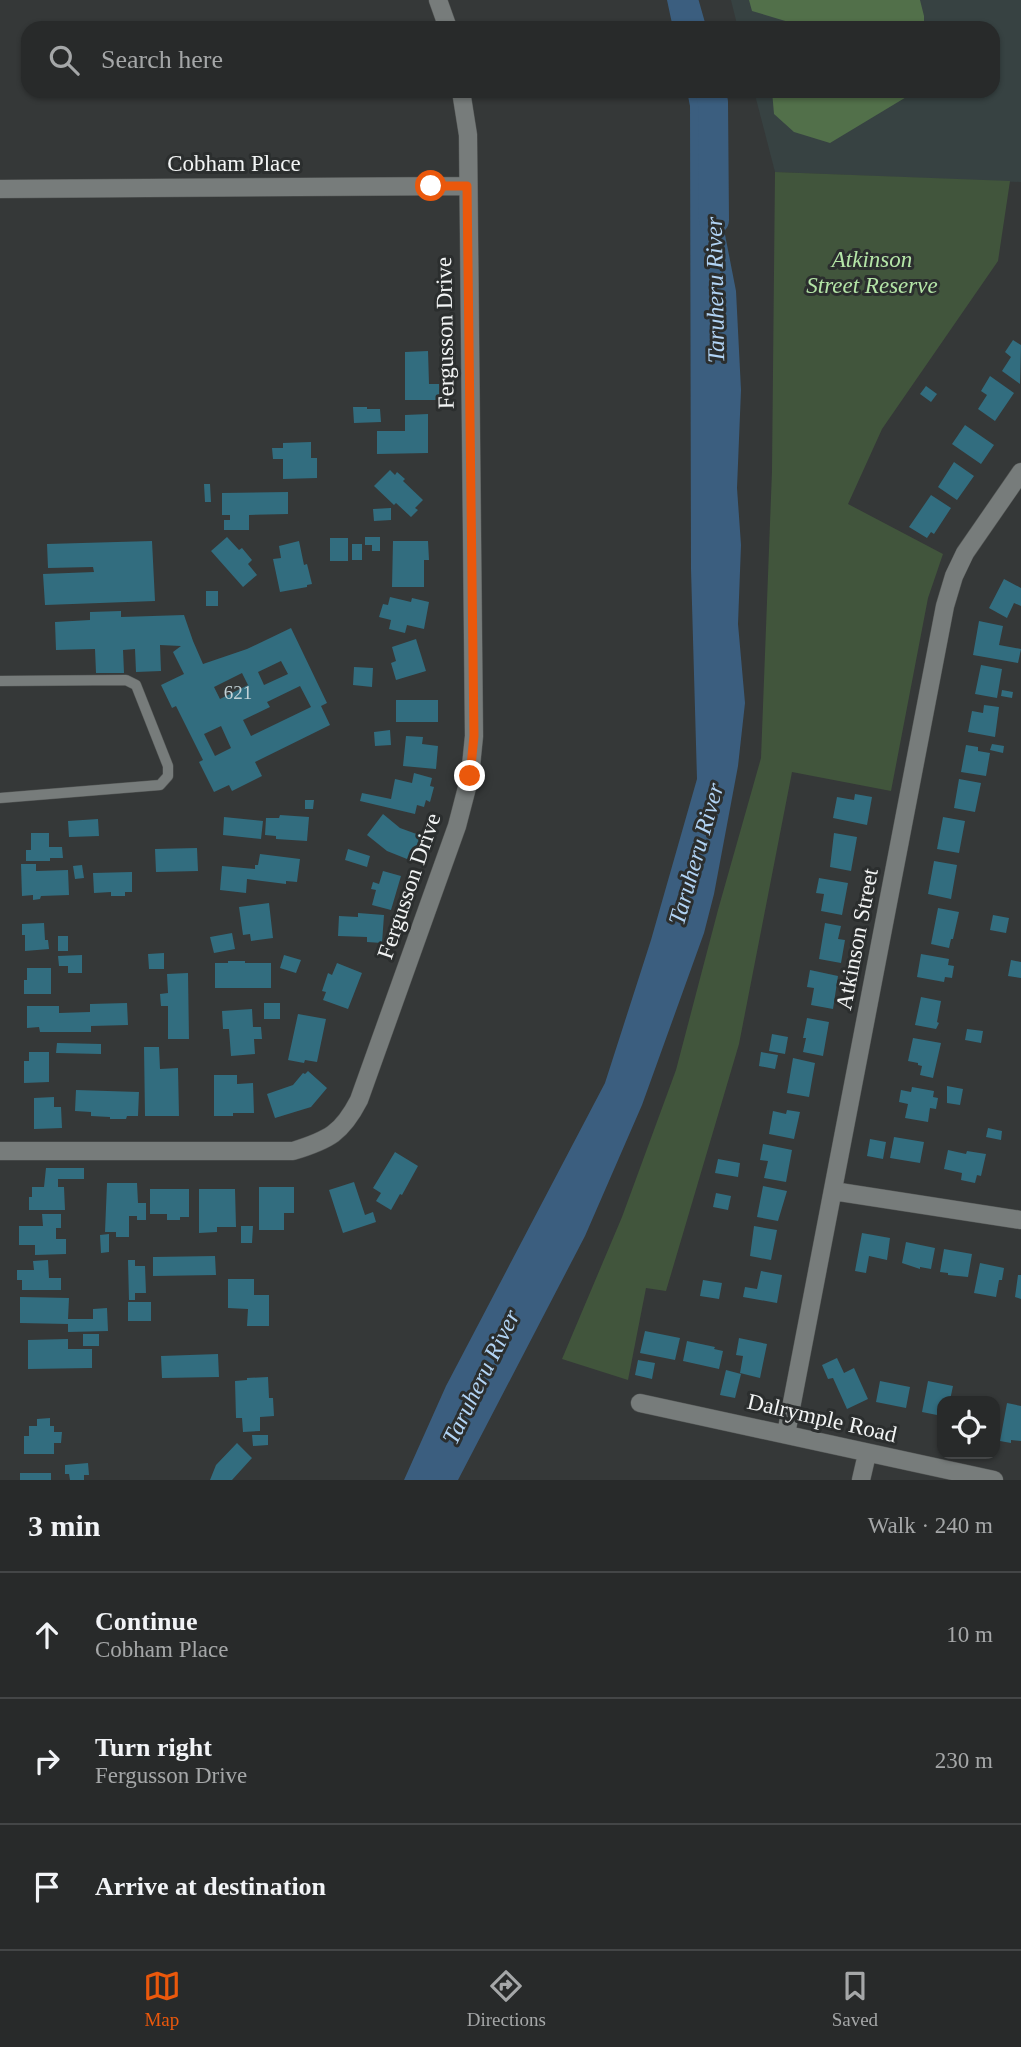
<!DOCTYPE html>
<html lang="en">
<head>
<meta charset="utf-8">
<style>
	body { margin:0; font-family:Georgia,serif; background:#303232; color:#f1f3f6 }
	.controls { position:absolute; right:21px; bottom:21px; display:grid; overflow:hidden; border-radius:14px; box-shadow:0 2px 5px #0004 }
	.controls button { width:63px; height:63px; display:grid; place-items:center; padding:0; border:0; border-bottom:2px solid #444647; background:#282a2a; color:#f1f3f6; font:35px sans-serif }
	.stop { position:absolute; width:21px; height:21px; margin:-16px; border:5px solid #ea580c; border-radius:50%; background:#fff }
	.stop.end { background:#ea580c; border-color:#fff; box-shadow:0 2px 7px #0008 }
	.list { margin:0; padding:0; list-style:none }
	h2 { display:flex; justify-content:space-between; align-items:center; height:91px; margin:0; padding:0 28px; font-size:30px }
	h2 small { font-size:23px; font-weight:400; color:#a5a7a8 }
	.list li { display:grid; grid-template-columns:46px 1fr auto; gap:21px; align-items:center; box-sizing:border-box; height:126px; padding:0 28px; border-top:2px solid #444647 }
	.list b { display:block; font-size:26px; white-space:nowrap }
	.list p { margin:0; font-size:23px; white-space:nowrap; color:#a5a7a8 }
	.list em { font-size:23px; font-style:normal; color:#a5a7a8 }
	.icon { flex:none; width:38px; height:38px; fill:none; stroke:currentColor; stroke-width:2; stroke-linecap:round; stroke-linejoin:round }
	.map { position:relative; flex:none; width:1021px; height:1480px; overflow:hidden }
	.search { position:absolute; background:#282a2a; box-shadow:0 2px 5px #0004; left:21px; right:21px; top:21px; height:77px; display:flex; align-items:center; gap:18px; box-sizing:border-box; padding:0 24px; border-radius:21px; color:#a5a7a8; font-size:26px }
	.sheet { height:469px; background:#282a2a }
	nav { display:flex; justify-content:space-around; align-items:center; box-sizing:border-box; height:98px; border-top:2px solid #444647; background:#282a2a; font-size:19px; color:#a5a7a8 }
	nav a { display:grid; justify-items:center; gap:4px }
	nav .on { color:#ea580c }
	.map>svg:first-child { display:block }
</style>
</head>
<body>
<div class="map">
<svg width="1021" height="1480" viewBox="0 0 1021 1480">
	<rect width="100%" height="100%" fill="#353838"/>
	<path fill="#374242" d="M731 0H1021V182L775 172 754 91H993V28H738Z"/>
	<path fill="#41553c" d="M775 172 1010 181 998 261 882 429 848 504 943 554 928 598 891 791 792 772 739 1044 666 1291 646 1288 628 1380 562 1359 622 1217 676 1070 718 910 761 758 772 471Z"/>
	<path fill="#52704a" d="M749 0H920L924 16V28H793L792 23 752 11Z
		M772 91H909L908 96 830 143 794 132 774 114Z"/>
	<path fill="#3b5e7f" d="M667 0H679L684 28H673Z
		M687 91H697L736 291 741 390 737 488 741 545 738 624 745 703 738 766 714 894 704 933 642 1105 585 1236 458 1480H404L446 1386 605 1083 651 940 697 779 691 569 690 106Z"/>
	<g fill="none" stroke-linecap="round" stroke-linejoin="round">
		<path stroke="#3b5e7f" stroke-width="30" d="M683 0 691 28
			M710 91 713 102 714 220"/>
	</g>
	<path fill="#326d7f" fill-rule="evenodd" d="M1013 340 1021 345 1020 384 1002 371 1011 357 1005 352Z
		M428 351 429 384H439V400H405V352Z
		M990 376 1014 393 995 421 978 409 987 395 981 391Z
		M926 386 937 394 931 402 920 394Z
		M353 407H367V409H380L381 422 354 423Z
		M428 414V453L377 454V431H405V415Z
		M965 425 994 445 981 464 952 444Z
		M311 442V458H317V478L283 479V459H273L272 448H283V443Z
		M954 462 974 476 957 500 938 487Z
		M390 470 395 475 397 472 405 479 403 481 423 500 415 508 418 510 411 517 396 503 394 505 374 486Z
		M204 484H210L211 502H205Z
		M288 492V514L249 515V530H224V520H230V515H222V493Z
		M931 495 951 508 934 534 931 532 927 538 909 527Z
		M391 508V520L374 521 373 509Z
		M227 537 239 550 242 548 252 560 248 564 257 575 243 587 211 551Z
		M365 537H380V551H372V545H365Z
		M330 538H348V561H330Z
		M152 541 155 601 45 605 43 574 94 572 93 567 48 568 47 544Z
		M299 541 304 565 307 564 312 584 307 585V587L280 592 273 559 281 558 279 546Z
		M393 541H428L429 560H424V587H392Z
		M352 544H362V560H352Z
		M1004 579 1021 588V606L1014 603 1007 618 989 608Z
		M206 591H218V606H206Z
		M390 597 411 602 412 598 429 602 424 629 407 625 405 633 389 629 391 620 379 617 383 604 388 605Z
		M121 611V617L184 615 193 641 203 664 247 649 291 628 327 703 321 706 330 725 255 762 262 776 232 791 229 785 214 792 199 762 203 760 176 706 172 708 161 685 184 674 173 652 181 646 160 645 161 671 136 672 135 649 123 650 124 673H96L95 649 56 650 55 622 90 620V612ZM281 661 288 674 264 685 258 672ZM242 673 248 685 220 699 214 687ZM300 686 311 707 251 736 243 720 270 707 267 702ZM221 726 231 748 215 756 204 734Z
		M979 621 1003 626 999 645 1021 649 1018 663 973 655Z
		M416 639 426 671 396 680 391 663 396 661 392 647Z
		M981 665 1002 669 997 698 975 694Z
		M354 667 373 668 372 687 353 685Z
		M1002 690 1013 692 1012 698 1001 696Z
		M396 700H438V722H396Z
		M984 705 999 707 995 737 968 732 972 711 983 713Z
		M390 730 391 745 375 746 374 732Z
		M406 736 423 737 422 744 438 746 436 769 403 766Z
		M992 744 1004 746 1003 753 990 750Z
		M966 745 978 747V751L990 753 986 776 961 772Z
		M414 773 432 778 430 786 434 787 430 802 426 800 424 807 417 805 415 814 360 801 362 793 391 799 395 779 412 783Z
		M959 779 981 783 975 812 954 808Z
		M855 794 872 797 867 825 833 818 837 797 854 800Z
		M305 800H314L313 809H305Z
		M383 814 400 828 422 836 412 861 387 851 367 835Z
		M280 815 309 817 307 841 276 839V836L265 835 266 818H279Z
		M224 817 263 821 261 839 223 835Z
		M943 817 965 821 959 853 937 849Z
		M98 819 99 836 69 837 68 821Z
		M31 833H49V847H62L63 858H50V861H26V850H31Z
		M834 833 857 837 851 871 830 867Z
		M197 848 198 871 156 872 155 849Z
		M348 849 370 856 367 867 345 860Z
		M260 854 300 859 297 882 286 881V884L247 879 246 893 220 890 222 866 255 869V865H258Z
		M934 861 957 865 951 899 928 894Z
		M21 864H36V871L68 870 69 895 41 896 40 899 33 900V895L22 896Z
		M82 865 84 878 75 879 73 866Z
		M383 871 401 876 391 910 372 905 376 890 371 889 373 882 379 884Z
		M132 872V892H125V896H111V892L94 893 93 873Z
		M819 878 848 883 842 915 821 911 824 894 816 893Z
		M269 903 273 938 251 941 250 934 243 935 239 907Z
		M938 908 959 912 953 939H951L949 948 931 944Z
		M358 913 384 915 382 943 367 942V937L338 936 339 916 358 917Z
		M993 915 1009 918 1006 933 990 930Z
		M44 923 45 940H48L49 949 25 951V935H22V924Z
		M825 923 841 926 838 939 845 940 841 963 819 959Z
		M232 933 235 949 214 953 210 937Z
		M58 936H68V951H58Z
		M164 953V969H149L148 954Z
		M921 954 949 959 948 965 954 966 952 978 945 977 944 982 917 977Z
		M82 955V973H68V966H59L58 956Z
		M284 955 301 960 296 973 280 968Z
		M1011 960 1021 962V978L1008 976Z
		M228 961H245V963H271V988H215V963H228Z
		M337 963 362 973 348 1009 323 1000 326 992 322 991 328 973 332 975Z
		M27 968H51V994H24V980H27Z
		M810 970 838 976 833 1009 811 1005 814 988 807 987Z
		M188 973 189 1039H168V1006H161L160 994 168 993 167 974Z
		M921 997 941 1001 937 1022 939 1023 936 1029 915 1025Z
		M127 1003 128 1025 91 1026V1032H40L39 1027 27 1028V1006H59V1013L90 1012V1004Z
		M264 1003H280V1019H264Z
		M252 1009 253 1027H261L262 1039H254L255 1054 231 1056 229 1029H223L222 1011Z
		M298 1014 326 1019 317 1062 305 1060 304 1063 288 1060Z
		M807 1018 829 1022 823 1056 803 1052 806 1038H803Z
		M967 1029 983 1031 981 1043 965 1040Z
		M772 1034 788 1037 785 1054 769 1051Z
		M913 1038 941 1043 933 1078 920 1075 922 1066 918 1065V1063L908 1061Z
		M57 1043 101 1044V1054L56 1053Z
		M144 1047H159L160 1069 178 1068 179 1116H145Z
		M29 1052H49V1082L24 1083V1061H29Z
		M761 1052 778 1055 775 1069 759 1066Z
		M793 1058 815 1063 809 1097 787 1093Z
		M308 1071 327 1088 311 1107 275 1118 267 1094 293 1085 303 1073 305 1074Z
		M214 1075H237V1084L253 1083 254 1113H233V1116H214Z
		M947 1086 963 1089 960 1105 947 1103Z
		M912 1087 934 1091 933 1097 938 1098 936 1109 930 1108 928 1122 905 1118 908 1104 899 1102 901 1090 911 1092Z
		M76 1090 139 1092 138 1116H127L126 1119H110V1117L91 1116V1112L75 1111Z
		M54 1097V1107H61L62 1128 34 1129V1098Z
		M787 1110 800 1112 794 1139 769 1134 773 1111 786 1114Z
		M988 1128 1002 1131 1001 1140 986 1137Z
		M894 1137 924 1142 920 1163 890 1158Z
		M870 1139 886 1142 883 1159 867 1156Z
		M763 1144 792 1150 786 1182 764 1178 768 1161 760 1160Z
		M948 1150 966 1154 967 1151 986 1154 981 1176 977 1175 975 1183 961 1180 962 1173 944 1169Z
		M395 1152 418 1166 402 1195 400 1194 391 1210 376 1201 381 1193 373 1188Z
		M718 1159 740 1163 738 1177 715 1173Z
		M46 1168H84V1179H58V1187H64L65 1210H29V1197H32V1187H44Z
		M354 1182 365 1215 373 1212 376 1222 343 1233 329 1190Z
		M107 1183H137L138 1203H146V1220H137V1216H129V1237H116V1232H105Z
		M763 1186 787 1191 778 1221 757 1217Z
		M259 1187H294V1213H284V1230H259Z
		M150 1189H189V1217H180V1220H167V1214H150Z
		M199 1189H235L236 1227H217V1232L199 1233Z
		M716 1193 731 1196 728 1210 713 1207Z
		M42 1214H61V1228H56V1239H66V1254L35 1255V1245H19V1226H43Z
		M241 1226H253L252 1243H241Z
		M754 1226 777 1230 771 1260 750 1256Z
		M862 1233 890 1238 887 1260 869 1256 866 1273 855 1271Z
		M109 1234V1252L101 1253 100 1235Z
		M906 1242 935 1248 931 1269 920 1267V1269L902 1263Z
		M944 1249 972 1254 968 1277 948 1275V1273L940 1272Z
		M215 1256 216 1275 153 1276V1257Z
		M48 1260 49 1278H61V1290H22V1280H17V1270H34L33 1261Z
		M128 1260H135V1266H145L146 1293H135V1300H129Z
		M980 1263 1004 1268 1002 1280H999L996 1297 974 1293Z
		M761 1271 782 1275 777 1303 743 1297 745 1287 757 1289Z
		M1018 1275H1021V1299L1015 1297Z
		M228 1279H254V1295H269V1326H247L248 1309 228 1308Z
		M703 1280 722 1283 719 1299 700 1296Z
		M20 1297 69 1298 68 1319H93V1309L107 1308 108 1331 68 1332V1324L20 1323Z
		M128 1302H151V1321H128Z
		M645 1331 680 1338 675 1360 640 1353Z
		M83 1334H99V1346H83Z
		M739 1338 767 1344 760 1378 740 1373 743 1356 736 1355Z
		M68 1339V1349H92V1368L28 1369V1340Z
		M687 1341 715 1347 714 1349 723 1351 719 1369 683 1361Z
		M218 1354 219 1377 162 1378 161 1356Z
		M837 1358 844 1373 854 1368 868 1399 847 1409 833 1378 828 1379 822 1365Z
		M638 1360 655 1363 652 1379 635 1375Z
		M726 1370 741 1374 735 1398 720 1395Z
		M268 1377 269 1398H273L274 1416 260 1417V1431L243 1432 242 1418H236L235 1381 247 1380V1378Z
		M880 1381 910 1387 906 1408 876 1402Z
		M928 1381 953 1386 950 1400 942 1401V1416L922 1412Z
		M1007 1403 1021 1406V1441L1011 1440V1443L1000 1441Z
		M50 1418V1426H54V1432H62L61 1443H54V1454H24V1436H29V1426H37V1419Z
		M252 1435H268V1445L253 1446Z
		M237 1443 252 1458 232 1480H210L216 1465Z
		M88 1463 89 1475H84V1480H70L69 1474H65V1465Z
		M20 1473H51V1480H20Z"/>
	<g fill="none" stroke-linecap="round" stroke-linejoin="round">
		<defs>
			<path id="lane" d="M0 681 126 680 136 685 168 766V776L160 785 0 798"/>
			<path id="street" d="M438 0 448 28
				M0 189 467 186
				M0 1151H293C329 1140 342 1133 359 1100L457 826 470 776 474 736 468 135 461 91
				M833 1191 1021 1220
				M640 1403 994 1480
				M786 1434 945 606 954 576 965 553 1021 472
				M861 1480 867 1454"/>
		</defs>
		<use href="#lane" stroke="#545756" stroke-width="11"/>
		<use href="#street" stroke="#545756" stroke-width="19"/>
		<use href="#lane" stroke="#777c7b" stroke-width="10"/>
		<use href="#street" stroke="#777c7b" stroke-width="18"/>
	</g>
	<g fill="none" stroke-linecap="round" stroke-linejoin="round">
		<path stroke="#ea580c" stroke-width="9" d="M431 186H467L474 736 470 776"/>
	</g>
	<g text-anchor="middle" dominant-baseline="central" stroke-width="6" stroke-linejoin="round" paint-order="stroke">
		<g font-size="19" fill="#c2d2d7">
			<text x="238" y="692">621</text>
		</g>
		<g font-size="23" fill="#f2f4f4" stroke="#2b2e2e">
			<text x="234" y="163">Cobham Place</text>
			<text transform="translate(445 333) rotate(-91)">Fergusson Drive</text>
			<text transform="translate(409 886) rotate(-71)">Fergusson Drive</text>
			<text transform="translate(857 939) rotate(-79)">Atkinson Street</text>
			<text transform="translate(822 1418) rotate(13)">Dalrymple Road</text>
		</g>
		<g font-size="23" font-style="italic" fill="#b4e5a7" stroke="#2b2e2e">
			<text x="872" y="259">Atkinson<tspan x="872" dy="26">Street Reserve</tspan></text>
		</g>
		<g font-size="24" font-style="italic" fill="#b2d4f5" stroke="#2b2e2e">
			<text transform="translate(715 290) rotate(-91)">Taruheru River</text>
			<text transform="translate(696 854) rotate(-74)">Taruheru River</text>
			<text transform="translate(481 1377) rotate(-64)">Taruheru River</text>
		</g>
	</g>
</svg>
<div class="controls">
<button><svg class="icon" aria-label="locate" viewBox="0 0 24 24"><circle cx="12" cy="12" r="6"/><path d="M12 2v4M12 18v4M2 12h4M18 12h4"/></svg></button>
</div>
<div class="stop" style="left:431px;top:186px"></div>
<div class="stop end" style="left:470px;top:776px"></div>
<div class="search"><svg class="icon" aria-label="search" viewBox="0 0 24 24"><circle cx="10" cy="10" r="6"/><path d="M15 15l6 6"/></svg>Search here</div>
</div>
<section class="sheet">
<h2>3 min<small>Walk · 240 m</small></h2>
<ul class="list">
<li><svg class="icon" aria-label="ahead" viewBox="0 0 24 24"><path d="M12 20V5M6 11l6-6 6 6"/></svg><div><b>Continue</b><p>Cobham Place</p></div><em>10 m</em></li>
<li><svg class="icon" aria-label="right" viewBox="0 0 24 24"><path d="M7 20v-9h11M14 6l5 5-5 5"/></svg><div><b>Turn right</b><p>Fergusson Drive</p></div><em>230 m</em></li>
<li><svg class="icon" aria-label="arrive" viewBox="0 0 24 24"><path d="M6 21V4h12l-3 4 3 4H6"/></svg><div><b>Arrive at destination</b></div></li>
</ul>
</section>
<nav>
<a class="on"><svg class="icon" aria-label="map" viewBox="0 0 24 24"><path d="M3 6l6-2 6 2 6-2v14l-6 2-6-2-6 2zM9 4v14M15 6v14"/></svg>Map</a>
<a><svg class="icon" aria-label="directions" viewBox="0 0 24 24"><path d="M12 3l9 9-9 9-9-9zM9 14v-3h6M13 9l2 2-2 2"/></svg>Directions</a>
<a><svg class="icon" aria-label="saved" viewBox="0 0 24 24"><path d="M7 4h10v16l-5-4-5 4z"/></svg>Saved</a>
</nav>
</body>
</html>
